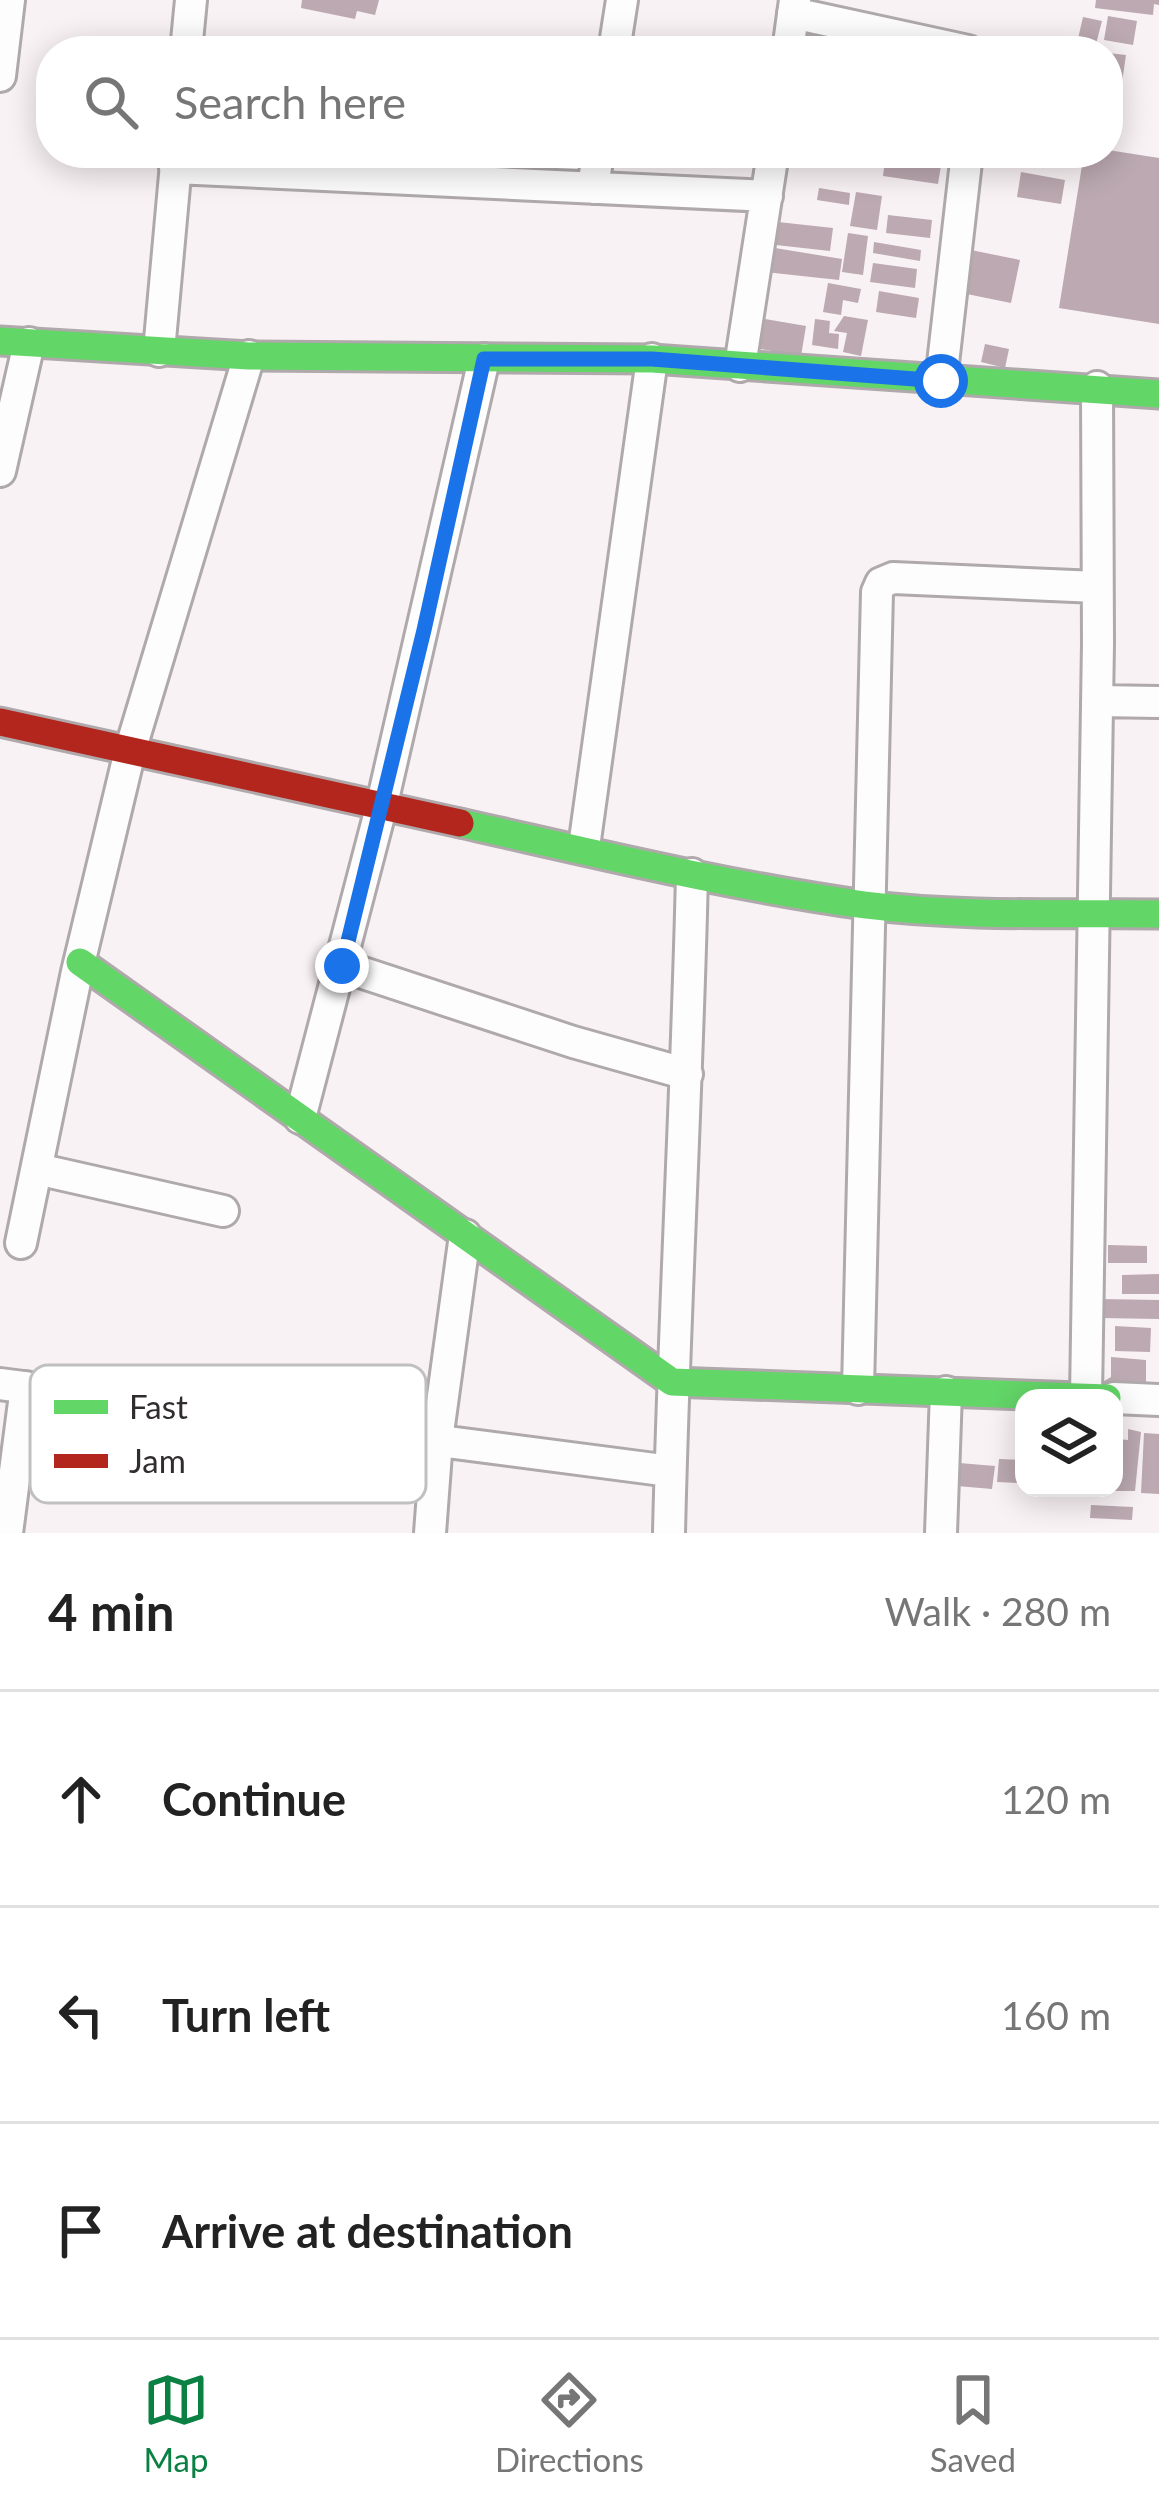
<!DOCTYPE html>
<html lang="en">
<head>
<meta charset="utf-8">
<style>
	body { margin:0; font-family:Lato,sans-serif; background:#f2f2f2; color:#222 }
	.controls { position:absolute; right:36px; bottom:36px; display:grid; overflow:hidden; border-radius:24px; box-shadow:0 6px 30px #0003 }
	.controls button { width:108px; height:108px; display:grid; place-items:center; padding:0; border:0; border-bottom:3px solid #e0e0e0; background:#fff; color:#222; font:60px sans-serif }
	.stop { position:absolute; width:36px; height:36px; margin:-27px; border:9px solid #1a73e8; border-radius:50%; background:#fff }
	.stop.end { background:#1a73e8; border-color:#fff; box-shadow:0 3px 12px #0008 }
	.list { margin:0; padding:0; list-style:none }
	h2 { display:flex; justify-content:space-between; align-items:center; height:156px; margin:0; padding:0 48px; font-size:51px }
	h2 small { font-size:39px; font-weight:400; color:#767676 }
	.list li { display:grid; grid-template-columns:78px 1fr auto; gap:36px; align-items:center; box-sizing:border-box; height:216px; padding:0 48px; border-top:3px solid #e0e0e0 }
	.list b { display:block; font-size:45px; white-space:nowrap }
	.list em { font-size:39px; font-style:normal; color:#767676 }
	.icon { flex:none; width:66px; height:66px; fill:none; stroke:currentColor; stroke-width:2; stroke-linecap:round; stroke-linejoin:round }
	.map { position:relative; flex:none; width:1159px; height:1533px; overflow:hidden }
	.search { position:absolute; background:#fff; box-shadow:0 6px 30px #0003; left:36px; right:36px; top:36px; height:132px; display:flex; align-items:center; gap:30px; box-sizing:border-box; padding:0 42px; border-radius:48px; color:#767676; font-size:45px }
	.sheet { height:804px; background:#fff }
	nav { display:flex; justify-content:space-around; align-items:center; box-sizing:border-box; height:168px; border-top:3px solid #e0e0e0; background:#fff; font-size:33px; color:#767676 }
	nav a { display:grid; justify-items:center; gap:6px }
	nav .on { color:#0b8043 }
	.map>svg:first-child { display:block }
</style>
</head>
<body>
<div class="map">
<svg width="1159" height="1533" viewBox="0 0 1159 1533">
	<rect width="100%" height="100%" fill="#f9f2f4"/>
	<path fill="#bca9b1" d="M302 0H379L375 15 357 11 355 19 301 8Z
		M1096 0H1159V5L1154 4 1153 15 1095 8Z
		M1108 16 1137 21 1133 45 1104 40Z
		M1083 17 1102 21 1095 48 1077 43Z
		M810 27 837 36 832 51H802Z
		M1108 53 1126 55 1114 138 1108 137Z
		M1108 150 1159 158V324L1059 308 1084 153Z
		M793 153H848L846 165 793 157Z
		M886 153H943L938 184 883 176Z
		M1021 172 1065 180 1061 204 1017 197Z
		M819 188 850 193 849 205 817 200Z
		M856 192 882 196 877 230 850 226Z
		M888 215 932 220 930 238 886 233Z
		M778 222 833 228 830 251 776 245Z
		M848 233 868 236 863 275 842 272Z
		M874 242 921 250 920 261 873 253Z
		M769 247 842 259 839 280 765 272Z
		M966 249 1020 260 1011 303 957 292Z
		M873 263 917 269 915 288 870 282Z
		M828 283 861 289 858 303 843 300 841 315 823 312Z
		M879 291 919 298 916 318 876 312Z
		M844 316 868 320 861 356 843 352 847 333 834 331Z
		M765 319 806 326 801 356 760 349Z
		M815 319 830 321 829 333 839 334 838 349 812 345Z
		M985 344 1009 349 1005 368 981 362Z
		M1108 1245 1147 1246V1263H1108Z
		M1159 1274V1294H1122V1275Z
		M1100 1299 1159 1300V1319L1101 1318Z
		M1115 1326 1151 1328 1150 1352 1115 1351Z
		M1111 1357 1146 1360V1383L1099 1384 1111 1377Z
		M1128 1429 1141 1432 1135 1491H1115L1114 1454H1118V1439L1128 1440Z
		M1144 1433 1159 1434V1494L1141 1493Z
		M999 1459 1021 1460 1019 1483 997 1482Z
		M947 1462 995 1466 992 1489 945 1485Z
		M1091 1505 1133 1507 1132 1520 1090 1518Z"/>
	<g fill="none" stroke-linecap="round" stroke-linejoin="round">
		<defs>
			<path id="street" d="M793 13 968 51
				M186 51 191 0
				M614 51 622 0
				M788 51 795 0
				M0 76 9 0
				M175 168 767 196
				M593 188 598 153
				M159 351 177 153
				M740 366 773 153
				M941 381 967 153
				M0 471 29 343
				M1097 701 1159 702
				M584 847 652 359
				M342 966 573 1042 687 1074
				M300 1118 381 808 484 359
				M37 1169 223 1211
				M21 1243 77 972 130 751 249 356
				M0 1384 670 1471
				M858 1389 877 592 881 583 893 578 1097 587
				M1086 1397 1098 643 1097 387
				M1114 1398 1159 1400
				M7 1533 26 1387
				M430 1533 437 1440 465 1235
				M669 1533C674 1313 687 1094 692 874
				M941 1533 946 1392"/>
			<path id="fast" d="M0 341 249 356 652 359 1159 394
				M460 823C594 853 729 886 865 905 962 917 1062 913 1159 914
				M80 962 672 1382 1107 1398"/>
			<path id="jam" d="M0 722 460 823"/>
		</defs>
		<use href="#street" stroke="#afa9ab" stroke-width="36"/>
		<use href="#fast" stroke="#afa9ab" stroke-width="33"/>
		<use href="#jam" stroke="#afa9ab" stroke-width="33"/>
		<use href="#street" stroke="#fefdfd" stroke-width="30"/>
		<use href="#fast" stroke="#63d668" stroke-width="27"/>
		<use href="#jam" stroke="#b3261e" stroke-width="27"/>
	</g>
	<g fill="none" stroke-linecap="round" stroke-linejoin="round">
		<path stroke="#1a73e8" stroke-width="15" d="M342 966 424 630 484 359H652L941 381"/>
	</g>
	<rect x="30" y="1365" width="396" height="138" rx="18" fill="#fff" stroke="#c1c0c0" stroke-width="3"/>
	<rect x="54" y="1400" width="54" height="14" fill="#63d668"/>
	<rect x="54" y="1454" width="54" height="14" fill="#b3261e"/>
	<g font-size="33" fill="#312c2e">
		<text x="129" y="1419">Fast</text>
		<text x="129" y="1473">Jam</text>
	</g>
</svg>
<div class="controls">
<button><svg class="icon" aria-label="layers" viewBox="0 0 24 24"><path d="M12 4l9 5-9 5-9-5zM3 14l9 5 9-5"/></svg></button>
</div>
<div class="stop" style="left:941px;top:381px"></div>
<div class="stop end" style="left:342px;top:966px"></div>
<div class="search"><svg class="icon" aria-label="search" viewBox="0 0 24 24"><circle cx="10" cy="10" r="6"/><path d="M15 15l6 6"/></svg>Search here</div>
</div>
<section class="sheet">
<h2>4 min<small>Walk · 280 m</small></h2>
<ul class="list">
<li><svg class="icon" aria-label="ahead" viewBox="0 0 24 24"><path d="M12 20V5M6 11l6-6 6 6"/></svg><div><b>Continue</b></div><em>120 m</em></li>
<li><svg class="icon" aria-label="left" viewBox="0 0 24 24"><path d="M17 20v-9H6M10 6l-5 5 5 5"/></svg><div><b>Turn left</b></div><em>160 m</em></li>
<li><svg class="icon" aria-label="arrive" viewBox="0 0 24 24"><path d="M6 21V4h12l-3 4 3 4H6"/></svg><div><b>Arrive at destination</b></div></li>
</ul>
</section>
<nav>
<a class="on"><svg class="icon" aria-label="map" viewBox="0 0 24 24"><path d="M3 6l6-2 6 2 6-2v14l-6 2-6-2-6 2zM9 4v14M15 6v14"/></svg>Map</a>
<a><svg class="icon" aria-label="directions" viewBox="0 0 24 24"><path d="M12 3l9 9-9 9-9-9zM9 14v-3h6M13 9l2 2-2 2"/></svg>Directions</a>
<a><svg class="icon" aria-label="saved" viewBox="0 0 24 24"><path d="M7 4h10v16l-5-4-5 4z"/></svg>Saved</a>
</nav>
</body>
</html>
